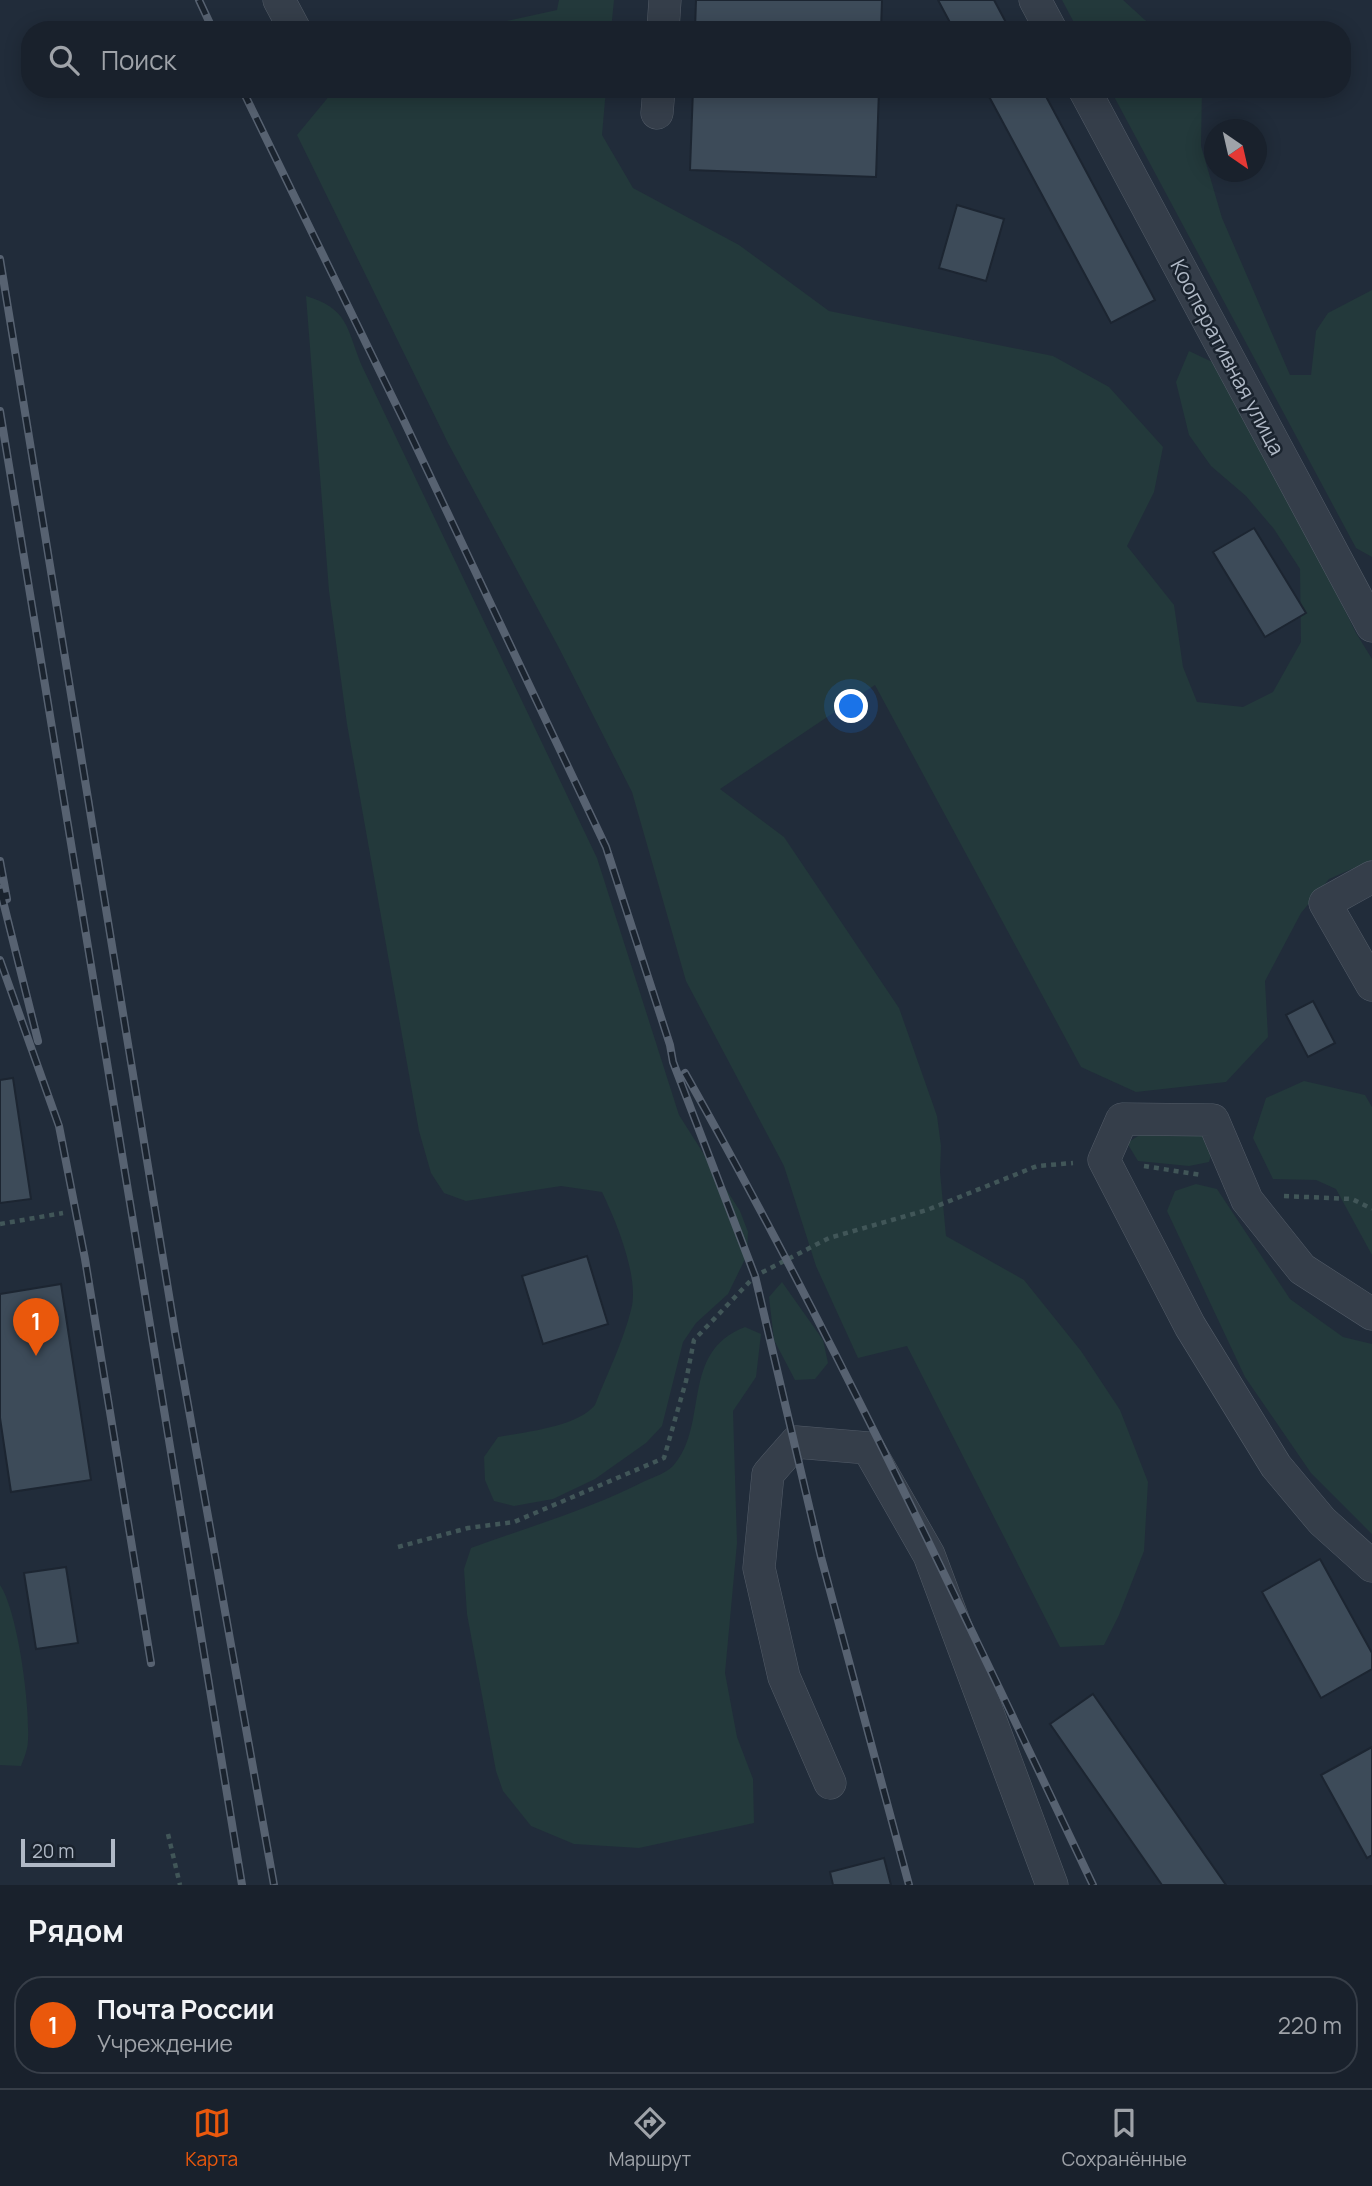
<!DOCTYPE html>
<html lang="ru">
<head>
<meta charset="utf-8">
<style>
	body { margin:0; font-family:Manrope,sans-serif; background:#262e38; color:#f1f3f6 }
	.compass { position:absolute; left:1204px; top:119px; width:63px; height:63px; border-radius:50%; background:#19212c; box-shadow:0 4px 18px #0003; rotate:146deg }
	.scale { position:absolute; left:21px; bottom:18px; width:94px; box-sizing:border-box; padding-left:7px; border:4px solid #b0b9c6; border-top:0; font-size:19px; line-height:24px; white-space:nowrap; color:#b0b9c6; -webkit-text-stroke:5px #1a232e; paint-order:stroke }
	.you { position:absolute; left:852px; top:707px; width:24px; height:24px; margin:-18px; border:5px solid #fff; border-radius:50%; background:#1a73e8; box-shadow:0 0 0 10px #1a73e833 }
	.badge { display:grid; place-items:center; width:46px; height:46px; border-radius:50%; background:#ea580c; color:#fff; font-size:23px; font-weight:700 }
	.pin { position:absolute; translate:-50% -58px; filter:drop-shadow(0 2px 4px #0008) }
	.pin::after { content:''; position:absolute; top:37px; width:24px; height:21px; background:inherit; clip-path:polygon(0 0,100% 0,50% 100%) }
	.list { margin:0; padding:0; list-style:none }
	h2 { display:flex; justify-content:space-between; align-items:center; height:91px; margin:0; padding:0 28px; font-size:30px }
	h2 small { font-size:23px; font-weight:400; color:#9fa3a9 }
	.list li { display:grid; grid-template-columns:46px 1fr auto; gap:21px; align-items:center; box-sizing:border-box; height:98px; margin:0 14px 14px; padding:0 14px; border:2px solid #373e48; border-radius:28px }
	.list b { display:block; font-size:26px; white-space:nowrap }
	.list p { margin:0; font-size:23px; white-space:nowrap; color:#9fa3a9 }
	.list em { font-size:23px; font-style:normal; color:#9fa3a9 }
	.icon { flex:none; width:38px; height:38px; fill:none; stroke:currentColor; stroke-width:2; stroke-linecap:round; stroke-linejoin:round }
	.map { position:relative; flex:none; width:1372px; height:1885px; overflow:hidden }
	.search { position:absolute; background:#19212c; box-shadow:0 4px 18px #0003; left:21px; right:21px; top:21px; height:77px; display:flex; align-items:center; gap:18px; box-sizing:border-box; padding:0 24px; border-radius:28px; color:#9fa3a9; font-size:26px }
	.sheet { height:203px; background:#19212c }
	nav { display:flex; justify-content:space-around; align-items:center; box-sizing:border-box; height:98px; border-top:2px solid #373e48; background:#19212c; font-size:19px; color:#9fa3a9 }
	nav a { display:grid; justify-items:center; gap:4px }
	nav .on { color:#ea580c }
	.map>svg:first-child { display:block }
</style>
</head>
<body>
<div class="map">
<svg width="1372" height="1885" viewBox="0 0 1372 1885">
	<rect width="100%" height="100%" fill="#212c3a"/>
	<path fill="#23393b" d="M559 0H614L611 30H465L557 10Z
		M1062 0H1123L1156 30H1078Z
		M335 89H606L602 135 633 188 739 245 829 311 1053 356 1109 387 1163 447 1154 492 1127 546 1174 605 1183 667 1197 702 1243 707 1273 692 1301 642 1300 569 1274 529 1246 496 1211 466 1189 435 1176 382 1189 351 1225 368 1356 633 1372 659V860L1329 879 1301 913 1265 981 1268 1037 1226 1082 1136 1092 1081 1067 875 685 720 789 784 837 899 1008 937 1116 941 1146 940 1172 946 1236 1024 1280 1081 1351 1120 1410 1148 1482 1144 1551 1119 1615 1104 1645 1060 1647 907 1346 858 1358 816 1266 784 1166 686 981 632 792 559 648 448 443 297 135Z
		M1110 89H1202L1201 146 1222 218 1290 375H1311L1316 331 1328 313 1372 290V557L1356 548Z
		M306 296C348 309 346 326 361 364L597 858 679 1115 740 1211 748 1232 747 1255 728 1294 696 1323 683 1342 662 1426 646 1443 595 1479 553 1499 514 1506 494 1501 485 1480 484 1457 498 1437C525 1432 577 1427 595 1405 607 1374 623 1342 631 1310 640 1278 616 1221 602 1192L561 1186 466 1201 444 1193 431 1173 419 1131 347 724 329 591Z
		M1304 1081 1365 1095 1372 1107V1255L1336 1189 1316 1180 1273 1179 1253 1138 1266 1098Z
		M1154 1126 1199 1129 1215 1142 1209 1162 1189 1166 1138 1161 1127 1143Z
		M1196 1184 1217 1189 1290 1299 1343 1337 1372 1344V1534L1311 1473 1245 1377 1167 1211 1175 1191Z
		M782 1282 823 1340 828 1363 815 1379 795 1380 774 1340 769 1297Z
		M745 1327 761 1334 756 1377 733 1411 737 1543 725 1673 737 1737 753 1779 754 1823 639 1848 574 1844 531 1826 503 1791 496 1771 467 1614 464 1569 471 1548C529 1527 590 1509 645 1481 654 1477 666 1473 673 1466 710 1425 679 1352 745 1327Z
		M0 1585C18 1612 30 1705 28 1740 28 1749 24 1758 21 1766L0 1765Z"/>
	<path fill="#3d4b59" stroke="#1c2531" stroke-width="2" d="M696 0H882L881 30H695Z
		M938 0H994L1010 30H954Z
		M693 89H879L876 177 690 170Z
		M985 89H1042L1155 300 1111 323Z
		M957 205 1004 219 986 281 939 268Z
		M1254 528 1306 613 1265 637 1213 552Z
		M1313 1001 1335 1043 1308 1057 1286 1015Z
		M13 1078 31 1199 0 1203V1080Z
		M587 1256 608 1324 543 1344 522 1276Z
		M61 1284 91 1480 11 1492 0 1418V1294Z
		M1320 1559 1372 1653V1669L1321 1698 1262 1592Z
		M66 1567 78 1643 36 1649 24 1573Z
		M1093 1694 1226 1885H1162L1050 1724Z
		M1372 1747V1855L1367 1858 1321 1775Z
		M884 1858 891 1885H833L830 1872Z"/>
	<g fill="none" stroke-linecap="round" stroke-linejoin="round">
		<defs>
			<path id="minor" d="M279 0 295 30
				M1035 0 1051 30
				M663 30 665 0
				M1084 89 1372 626
				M657 113 659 89
				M1372 877 1325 903 1372 985
				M1372 1314 1302 1269 1247 1200 1213 1120 1122 1119 1104 1160 1190 1326 1276 1466 1322 1521 1372 1566
				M830 1783 784 1677 759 1568 768 1474 796 1442 868 1448 929 1555 1052 1885"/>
		</defs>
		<use href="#minor" stroke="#535c68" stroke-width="33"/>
		<path stroke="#415658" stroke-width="4.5" stroke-dasharray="5 5" stroke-linecap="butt" d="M1144 1166 1201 1175
			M1284 1196 1352 1199 1372 1209
			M0 1224 63 1213
			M398 1547 468 1528 514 1522 664 1458 686 1381 694 1340 755 1276 829 1238 927 1210 1037 1166 1073 1163
			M168 1834 180 1885"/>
		<use href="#minor" stroke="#353e4a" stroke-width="32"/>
		<defs>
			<path id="rail" d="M199 0 213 30
				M242 89 404 421 606 847 670 1045 673 1062 755 1276 821 1557 909 1885
				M0 259 175 1332 274 1885
				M0 411 242 1885
				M0 861 7 899
				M0 889 38 1041
				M0 960 59 1126 85 1259 151 1663
				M685 1073C834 1337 963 1612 1093 1885"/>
		</defs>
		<use href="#rail" stroke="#576271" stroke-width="8"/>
		<use href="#rail" stroke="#1a232e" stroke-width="5" stroke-dasharray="16" stroke-linecap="butt"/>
	</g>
	<g text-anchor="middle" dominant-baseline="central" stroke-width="5" stroke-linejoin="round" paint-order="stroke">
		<g font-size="21" fill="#b0b9c6" stroke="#1a232e">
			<text transform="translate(1228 357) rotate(62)">Кооперативная улица</text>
		</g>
	</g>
</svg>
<svg class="compass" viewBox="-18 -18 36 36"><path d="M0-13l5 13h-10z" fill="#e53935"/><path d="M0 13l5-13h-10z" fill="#9fa3a9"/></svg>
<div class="scale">20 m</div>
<div class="you"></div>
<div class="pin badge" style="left:36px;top:1356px">1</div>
<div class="search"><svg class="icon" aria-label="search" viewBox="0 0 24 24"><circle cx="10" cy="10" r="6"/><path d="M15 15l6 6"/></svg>Поиск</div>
</div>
<section class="sheet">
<h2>Рядом<small></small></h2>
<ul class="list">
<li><span class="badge">1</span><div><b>Почта России</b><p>Учреждение</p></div><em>220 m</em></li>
</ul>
</section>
<nav>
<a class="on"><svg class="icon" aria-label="map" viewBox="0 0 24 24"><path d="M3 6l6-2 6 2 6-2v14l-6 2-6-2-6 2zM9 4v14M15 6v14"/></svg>Карта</a>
<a><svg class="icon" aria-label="directions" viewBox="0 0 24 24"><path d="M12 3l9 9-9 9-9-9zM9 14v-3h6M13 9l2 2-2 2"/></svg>Маршрут</a>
<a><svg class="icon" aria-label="saved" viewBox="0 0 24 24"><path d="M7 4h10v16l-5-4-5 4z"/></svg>Сохранённые</a>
</nav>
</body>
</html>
